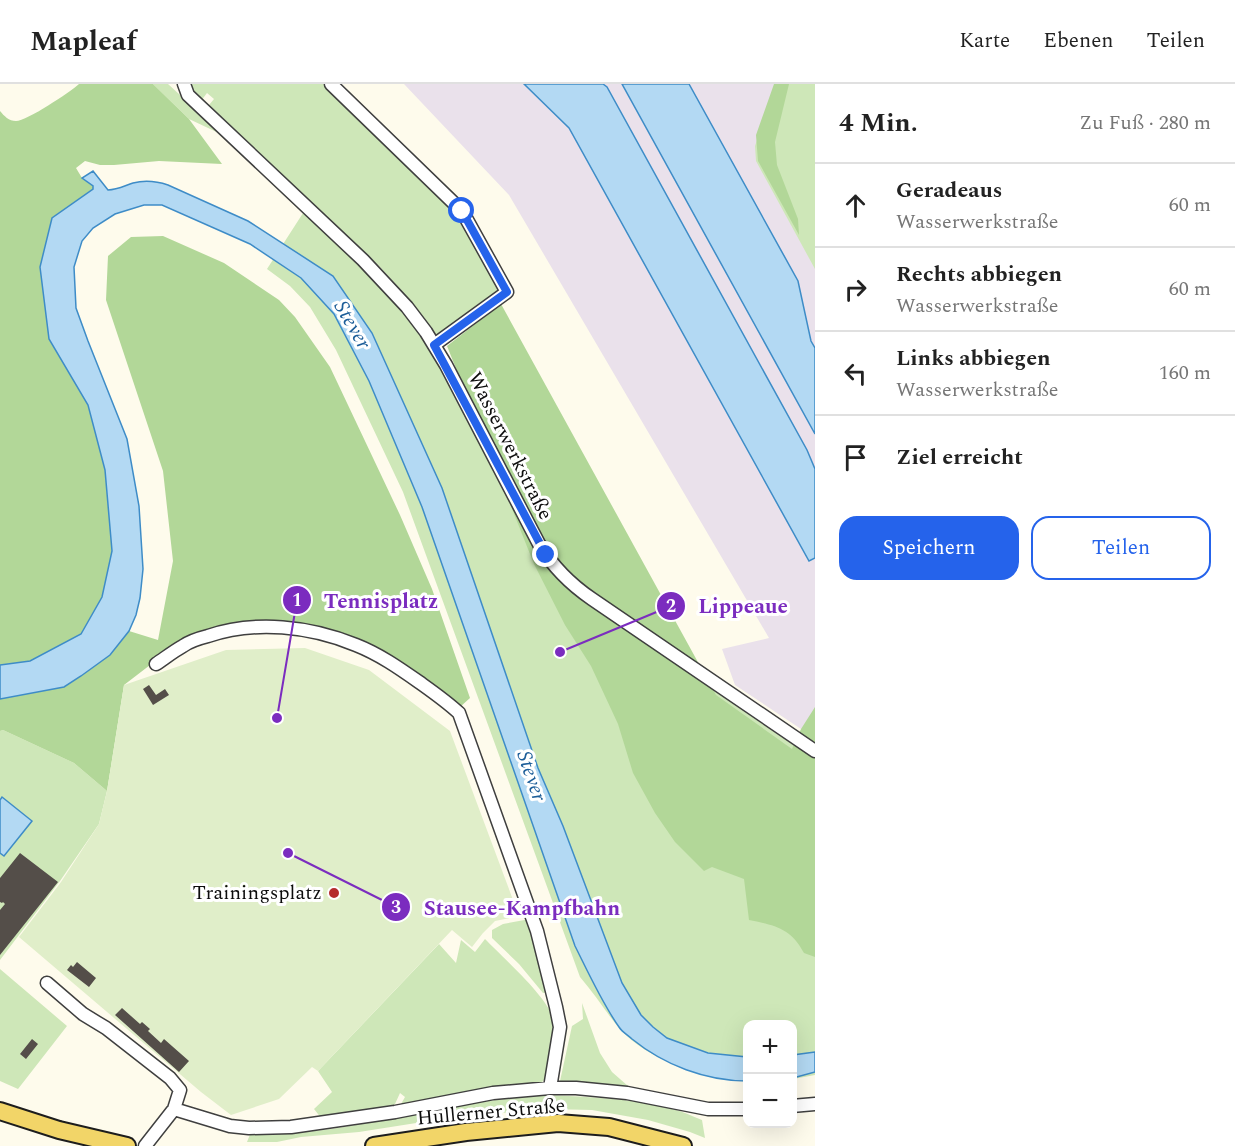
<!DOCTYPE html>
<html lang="de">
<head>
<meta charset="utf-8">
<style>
	body { margin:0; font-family:Spectral,serif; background:#f6f6f6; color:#222 }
	.controls { position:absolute; right:18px; bottom:18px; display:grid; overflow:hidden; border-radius:12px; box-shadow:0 6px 24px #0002 }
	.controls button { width:54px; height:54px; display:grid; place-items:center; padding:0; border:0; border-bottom:2px solid #e0e0e0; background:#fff; color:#222; font:30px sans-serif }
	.stop { position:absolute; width:18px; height:18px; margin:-14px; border:4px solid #2563eb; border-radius:50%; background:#fff }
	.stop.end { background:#2563eb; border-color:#fff; box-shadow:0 2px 6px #0008 }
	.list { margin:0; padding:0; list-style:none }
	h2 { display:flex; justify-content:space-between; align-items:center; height:78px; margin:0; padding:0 24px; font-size:26px }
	h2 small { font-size:20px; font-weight:400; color:#767676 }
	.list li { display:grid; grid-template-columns:39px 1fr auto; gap:18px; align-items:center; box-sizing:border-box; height:84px; padding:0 24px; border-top:2px solid #e0e0e0 }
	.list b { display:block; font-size:22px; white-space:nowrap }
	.list p { margin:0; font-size:20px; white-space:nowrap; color:#767676 }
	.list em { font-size:20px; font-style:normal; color:#767676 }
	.actions { display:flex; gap:12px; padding:18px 24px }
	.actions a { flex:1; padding:14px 0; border:2px solid #2563eb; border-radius:18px; text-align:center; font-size:21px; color:#2563eb }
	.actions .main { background:#2563eb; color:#fff }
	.icon { flex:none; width:33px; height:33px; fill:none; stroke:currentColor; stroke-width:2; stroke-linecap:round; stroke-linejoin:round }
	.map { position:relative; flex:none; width:815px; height:1062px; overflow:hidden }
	header { display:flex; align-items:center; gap:36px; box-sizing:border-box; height:84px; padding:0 30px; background:#fff; border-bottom:2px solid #e0e0e0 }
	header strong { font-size:28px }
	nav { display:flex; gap:33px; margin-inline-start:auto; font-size:21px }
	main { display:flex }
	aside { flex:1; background:#fff }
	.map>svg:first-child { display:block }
</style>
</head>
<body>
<header>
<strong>Mapleaf</strong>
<nav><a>Karte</a><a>Ebenen</a><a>Teilen</a></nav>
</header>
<main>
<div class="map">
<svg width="815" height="1062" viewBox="0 0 815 1062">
	<rect width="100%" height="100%" fill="#fefbec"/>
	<path fill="#eae1eb" d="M404 0H796L815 179V627L804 647 735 601 722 565 769 554 509 111Z"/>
	<path fill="#cee7b8" d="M153 0H168L225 52 189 35Z
		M188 0H323L437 107 456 131 499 207 438 253 415 222 380 183 209 21 214 15 207 9 201 17 190 7Z
		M776 0H815V185L756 77 755 62Z
		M305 126 392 209 422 248 564 503 796 663 815 632V991L793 995 792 940H748L747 997C706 996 647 976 619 944 605 927 594 909 580 893L403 408 336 266 310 223 290 202 267 185Z
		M3 646 74 679 107 707 99 740 60 797 0 876V647Z
		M530 835 550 908 543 909 519 880 492 854V846L503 840Z
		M485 855C502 873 552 916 555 940 556 958 548 978 545 995L540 1000 403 1022 401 1020 405 1013 400 1009 395 1020 385 1026 322 1035 314 1025 332 1008 318 987 439 860 456 879 461 856 475 868Z
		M0 885 67 942 18 1005 0 997Z
		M582 919 600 969 612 988 628 1002 560 997 572 942 583 935Z
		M547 1011C589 1013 631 1014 672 1025 682 1027 692 1032 702 1036L705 1054 690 1048 648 1036 592 1026 547 1025 448 1034 359 1048 301 1053 277 1058H247L251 1048C295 1053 340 1044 383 1036 437 1026 492 1014 547 1011Z"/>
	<path fill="#b2d798" d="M79 0H153L189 35 222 80 159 77 114 81H100L85 77 76 84 82 94 93 102V105L52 134 49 255 88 321 105 386 112 467 102 513 81 550 30 577 0 581V27C4 32 9 37 16 37 27 37 70 8 79 0Z
		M774 0H789L775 58 777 81 798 135 799 151 758 77 756 51Z
		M163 152 224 179 279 216 295 233 330 283 400 431 432 505 470 614 460 623 381 565 311 542 236 540 180 558 124 601 107 707 74 679 3 646 0 647V615L64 603 81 592 110 571 129 547 158 556 173 477 163 387 106 216 108 172 131 153Z
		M501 220 716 611 792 665 801 645 815 623V873L804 869C791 844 774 841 749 836L744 795 712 783 704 787 675 758 655 729 633 689 618 640 591 582 565 541 534 480 447 262Z"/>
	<path fill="#e0eec9" d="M305 564 369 586 450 647 519 832 495 837 483 849 472 863 452 846 318 987 312 983 279 1015 231 1031 201 1008 19 853 61 798 99 740 107 707 124 601 226 566Z"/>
	<path fill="#b3d9f3" stroke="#3e8cc7" stroke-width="1.5" d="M524 0H603L607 3 807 366 815 385V474L809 477 569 44Z
		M622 0H689L798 197 811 257 815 264V350Z
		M93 87 108 106C117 106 124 102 133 99 145 96 156 97 168 101L248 137 333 192 372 249 442 404 538 684 563 742 622 899 641 931 653 943 667 954 708 969 747 973V997C706 997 664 981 632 955 628 951 622 948 619 943 602 919 588 888 575 862L422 423 369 297 334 230 301 194 250 160 162 121H144L115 130 93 144 82 157 74 183 76 224 88 257 127 355 139 422 143 485 140 514 136 531 129 547 110 571 81 592 64 603 0 615V581L30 577 81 550 102 513 112 467 105 386 88 321 49 255 40 183 52 134 93 105V102L82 94Z
		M2 713 32 737 4 772 0 769V716Z
		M815 968V988L793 994V971Z"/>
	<path fill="#544e49" d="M149 601 156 611 165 605 169 611 153 621 143 605Z
		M20 769 58 798 0 871V826L5 820 3 818 2 819 0 818V794Z
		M77 878 96 894 89 903 67 886 71 881 73 883Z
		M122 924 140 940 142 938 150 945 148 947 161 959 164 955 189 977 179 988 115 931Z
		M32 955 38 960 26 975 20 970Z"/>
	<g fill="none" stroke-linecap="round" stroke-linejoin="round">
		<defs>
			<path id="minor" d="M184 0 188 11 363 176 407 223 426 248 446 281 539 460C553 483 570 500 592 515L815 667
				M331 0 462 127 507 208 434 261
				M156 580C165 574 174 567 183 562 190 557 200 554 208 552 255 536 310 542 356 561 379 570 399 584 419 598 433 608 446 617 459 629L537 847 556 923 560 943 550 1004
				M47 899 83 930 106 944 170 994 180 1006 174 1025 145 1062
				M792 1022 815 1020
				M174 1025 230 1042 249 1044 291 1043 395 1028 493 1009 550 1004H576L627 1009 708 1025H748"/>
			<path id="major" d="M0 1027 59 1046 127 1062
				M374 1062 466 1048 558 1039 609 1043 683 1062"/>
		</defs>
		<use href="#minor" stroke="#3f3f3f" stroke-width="15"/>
		<use href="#major" stroke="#1d1d1d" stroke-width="20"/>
		<use href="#minor" stroke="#fff" stroke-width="12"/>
		<use href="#major" stroke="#f2d568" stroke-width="16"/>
	</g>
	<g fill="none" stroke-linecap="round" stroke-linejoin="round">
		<path stroke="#2563eb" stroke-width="8" d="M462 127 507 208 434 261 546 471"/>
	</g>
	<circle fill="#b52b2d" stroke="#fff" stroke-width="2" cx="334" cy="809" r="6"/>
	<g text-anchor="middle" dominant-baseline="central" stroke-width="6" stroke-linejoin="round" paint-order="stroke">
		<g font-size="20" fill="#0c0c0c" stroke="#fff">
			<text transform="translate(510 362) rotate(63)">Wasserwerkstraße</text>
			<text transform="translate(491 1028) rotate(-5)">Hullerner Straße</text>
		</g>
		<g font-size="20" fill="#0c0c0c" stroke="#fff" text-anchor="end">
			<text x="322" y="809">Trainingsplatz</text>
		</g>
		<g font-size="21" font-style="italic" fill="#1c5d98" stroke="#fff">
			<text transform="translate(352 241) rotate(60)">Stever</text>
			<text transform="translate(531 692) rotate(71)">Stever</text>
		</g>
	</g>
	<path fill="none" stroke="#7b2cbf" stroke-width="2" d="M277 634L297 516M560 568L671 522M288 769L396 823"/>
	<g fill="#7b2cbf" stroke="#fff" stroke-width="2">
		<circle cx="277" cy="634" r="6"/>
		<circle cx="560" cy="568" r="6"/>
		<circle cx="288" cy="769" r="6"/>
		<circle cx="297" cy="516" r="15"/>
		<circle cx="671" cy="522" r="15"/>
		<circle cx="396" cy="823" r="15"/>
	</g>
	<g font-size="18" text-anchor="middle" font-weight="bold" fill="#fff">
		<text x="297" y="522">1</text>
		<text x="671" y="528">2</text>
		<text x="396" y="829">3</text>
	</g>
	<g font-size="21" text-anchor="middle" font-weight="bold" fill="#7b2cbf" stroke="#fff" stroke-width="6" stroke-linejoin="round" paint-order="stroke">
		<text x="381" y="524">Tennisplatz</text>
		<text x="743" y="529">Lippeaue</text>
		<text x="522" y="831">Stausee-Kampfbahn</text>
	</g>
</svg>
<div class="controls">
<button>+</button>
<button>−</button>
</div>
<div class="stop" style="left:462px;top:127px"></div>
<div class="stop end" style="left:546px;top:471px"></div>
</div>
<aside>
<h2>4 Min.<small>Zu Fuß · 280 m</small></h2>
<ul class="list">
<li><svg class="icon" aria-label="ahead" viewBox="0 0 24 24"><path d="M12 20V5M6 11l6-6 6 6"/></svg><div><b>Geradeaus</b><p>Wasserwerkstraße</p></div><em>60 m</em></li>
<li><svg class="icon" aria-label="right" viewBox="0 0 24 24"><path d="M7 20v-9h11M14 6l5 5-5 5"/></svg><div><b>Rechts abbiegen</b><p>Wasserwerkstraße</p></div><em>60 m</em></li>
<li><svg class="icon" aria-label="left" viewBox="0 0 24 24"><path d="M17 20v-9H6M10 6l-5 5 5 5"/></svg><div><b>Links abbiegen</b><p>Wasserwerkstraße</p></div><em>160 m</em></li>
<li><svg class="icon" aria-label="arrive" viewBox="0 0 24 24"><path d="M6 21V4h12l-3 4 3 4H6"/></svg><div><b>Ziel erreicht</b></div></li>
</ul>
<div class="actions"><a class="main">Speichern</a><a>Teilen</a></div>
</aside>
</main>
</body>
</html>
